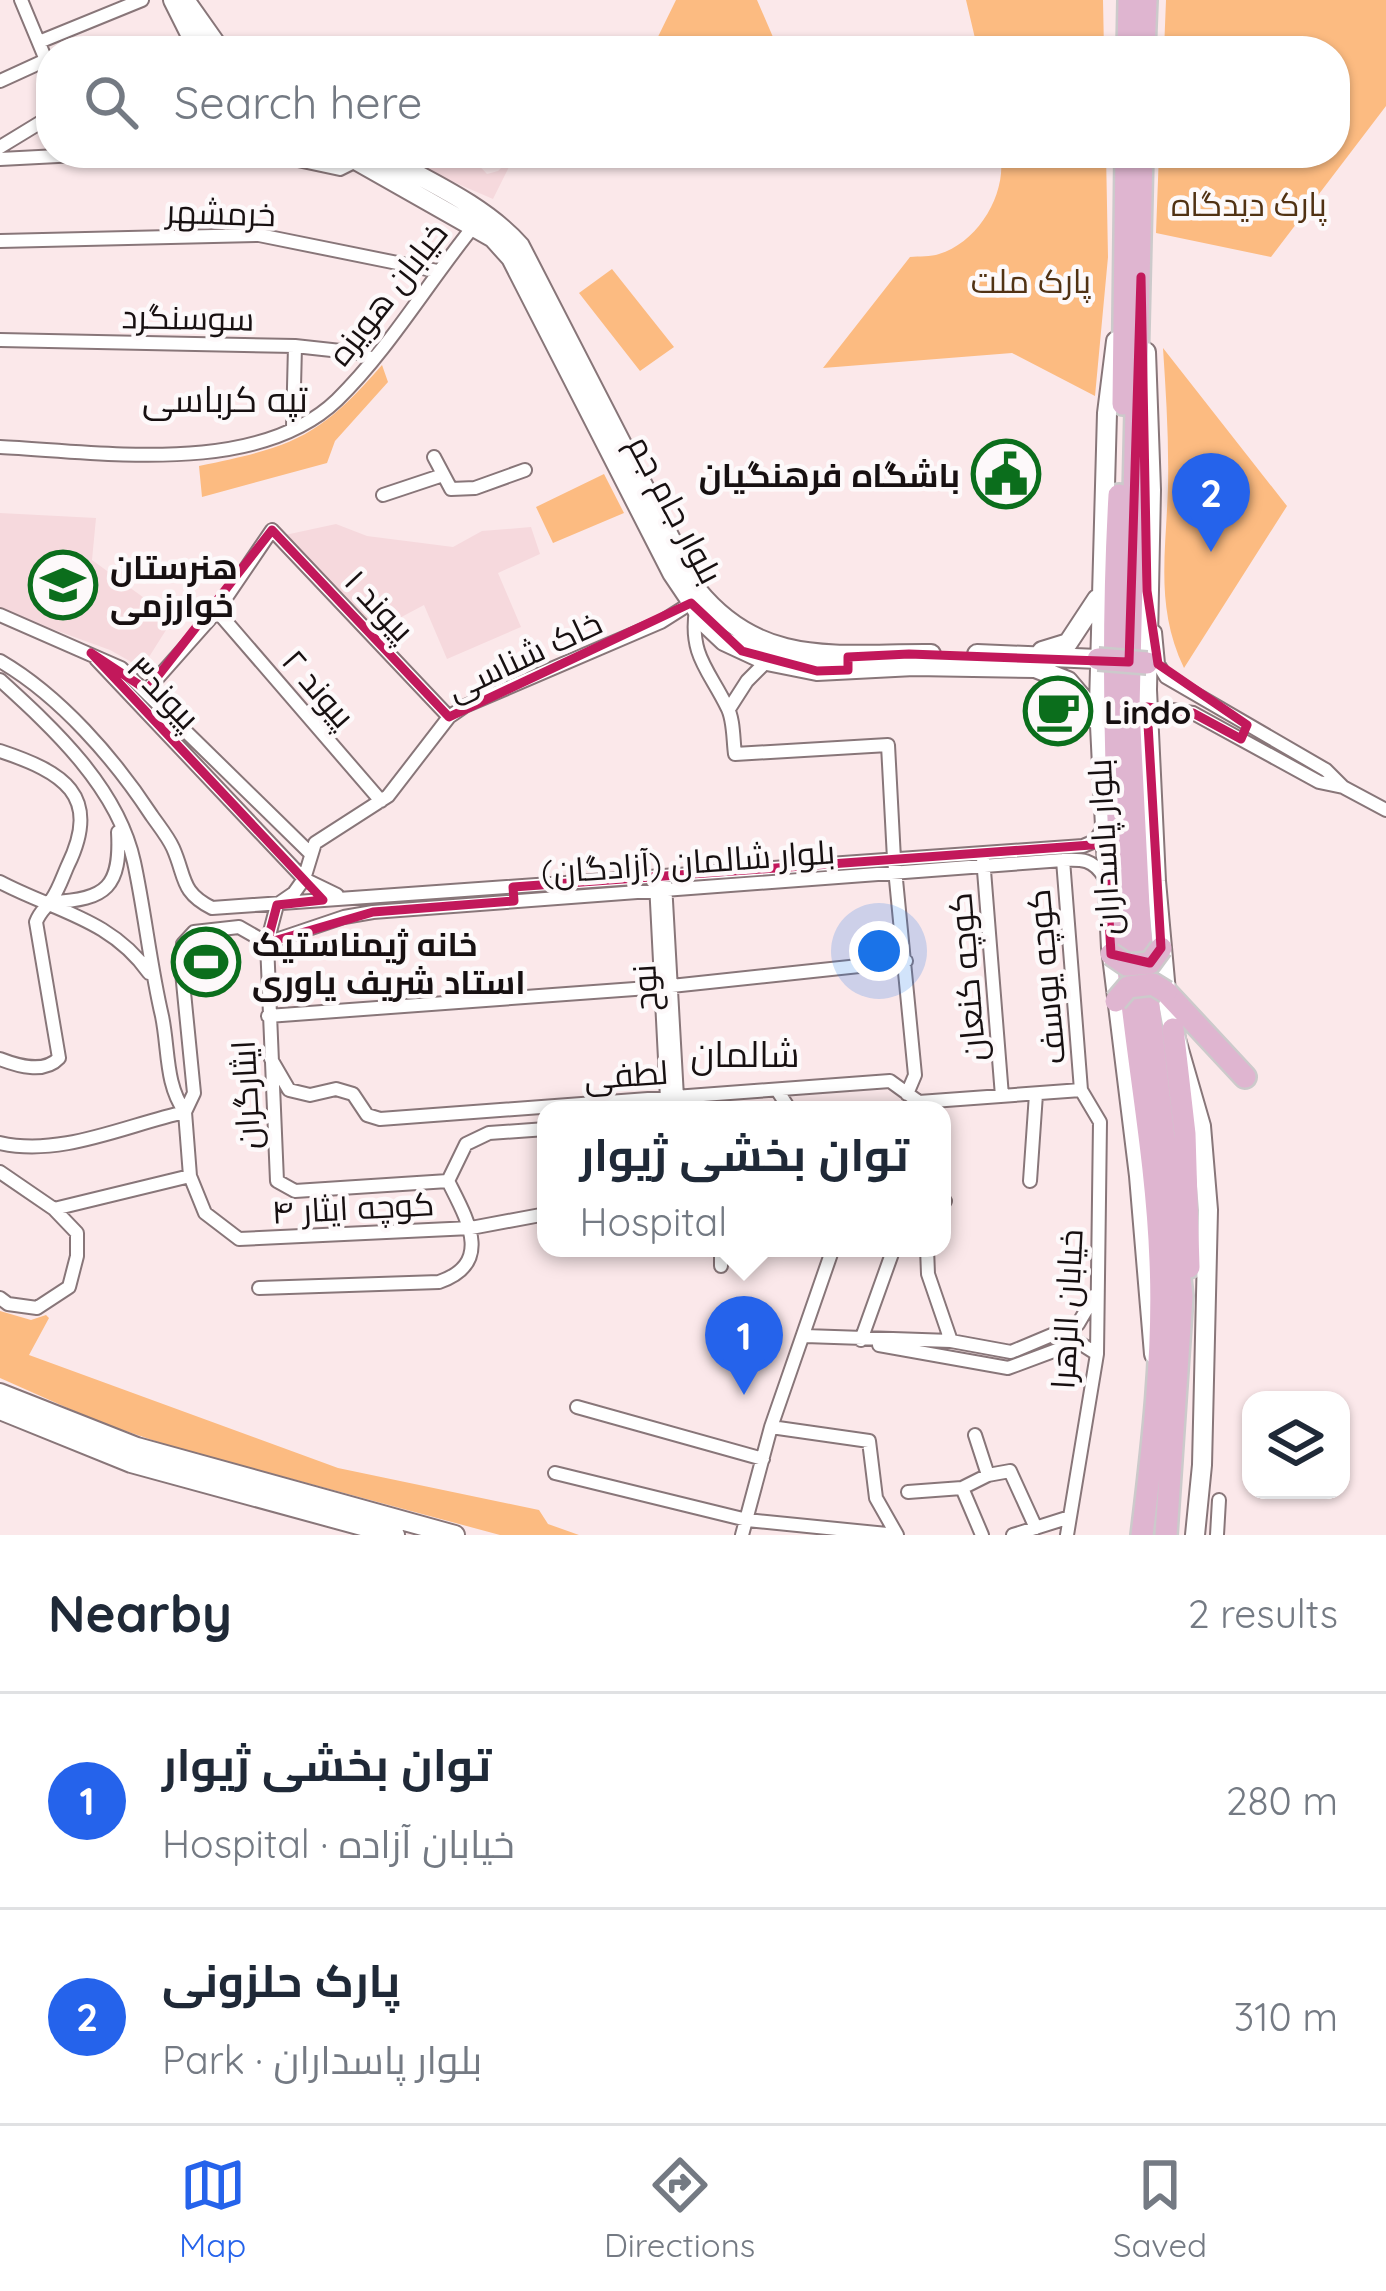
<!DOCTYPE html>
<html lang="en">
<head>
<meta charset="utf-8">
<style>
	body { margin:0; font-family:Quicksand,Cairo,sans-serif; background:#f2f2f3; color:#1f2937 }
	.controls { position:absolute; right:36px; bottom:36px; display:grid; overflow:hidden; border-radius:24px; box-shadow:0 3px 9px #0004 }
	.controls button { width:108px; height:108px; display:grid; place-items:center; padding:0; border:0; border-bottom:3px solid #e0e1e3; background:#fff; color:#1f2937; font:60px sans-serif }
	.you { position:absolute; left:879px; top:951px; width:42px; height:42px; margin:-30px; border:9px solid #fff; border-radius:50%; background:#1a73e8; box-shadow:0 0 0 18px #1a73e833 }
	.badge { display:grid; place-items:center; width:78px; height:78px; border-radius:50%; background:#2563eb; color:#fff; font-size:39px; font-weight:700 }
	.pin { position:absolute; translate:-50% -99px; filter:drop-shadow(0 3px 6px #0008) }
	.pin::after { content:''; position:absolute; top:63px; width:42px; height:36px; background:inherit; clip-path:polygon(0 0,100% 0,50% 100%) }
	.popup { position:absolute; left:537px; top:1101px; width:414px; height:156px; box-sizing:border-box; display:grid; place-content:center; border-radius:24px; background:#fff; filter:drop-shadow(0 3px 9px #0005); font-size:39px; white-space:nowrap; color:#747a83 }
	.popup b { font-size:45px; color:#1f2937 }
	.popup::after { content:''; position:absolute; left:50%; top:100%; margin-left:-24px; border:24px solid transparent; border-top-color:#fff }
	.list { margin:0; padding:0; list-style:none }
	h2 { display:flex; justify-content:space-between; align-items:center; height:156px; margin:0; padding:0 48px; font-size:51px }
	h2 small { font-size:39px; font-weight:400; color:#747a83 }
	.list li { display:grid; grid-template-columns:78px 1fr auto; gap:36px; align-items:center; box-sizing:border-box; height:216px; padding:0 48px; border-top:3px solid #e0e1e3 }
	.list b { display:block; font-size:45px; white-space:nowrap }
	.list p { margin:0; font-size:39px; white-space:nowrap; color:#747a83 }
	.list em { font-size:39px; font-style:normal; color:#747a83 }
	.icon { flex:none; width:66px; height:66px; fill:none; stroke:currentColor; stroke-width:2; stroke-linecap:round; stroke-linejoin:round }
	.map { position:relative; flex:none; width:1386px; height:1535px; overflow:hidden }
	.search { position:absolute; background:#fff; box-shadow:0 3px 9px #0004; left:36px; right:36px; top:36px; height:132px; display:flex; align-items:center; gap:30px; box-sizing:border-box; padding:0 42px; border-radius:48px; color:#747a83; font-size:45px }
	.sheet { height:588px; background:#fff }
	nav { display:flex; justify-content:space-around; align-items:center; box-sizing:border-box; height:168px; border-top:3px solid #e0e1e3; background:#fff; font-size:33px; color:#747a83 }
	nav a { display:grid; justify-items:center; gap:6px }
	nav .on { color:#2563eb }
	.map>svg:first-child { display:block }
</style>
</head>
<body>
<div class="map">
<svg width="1386" height="1535" viewBox="0 0 1386 1535">
	<rect width="100%" height="100%" fill="#fbe8ea"/>
	<path fill="#f6d9dd" d="M423 153H467L487 174 498 171 507 162 509 167 493 199 428 171Z
		M0 513 96 518 92 560 173 619 142 668 110 650 0 610Z
		M336 524 367 536 453 547 482 531 531 527 540 554 498 573 521 627 447 659 424 605 377 630 302 558 285 535Z"/>
	<path fill="#fcbb81" d="M676 0H757L779 51H651Z
		M966 0H1103L1104 51H978Z
		M1166 0H1386V106L1271 257 1156 233 1159 153H1335V51H1164Z
		M1000 153H1106L1108 257 1095 396 1012 353 823 368 910 257C919 256 931 257 939 254 979 242 1008 192 1000 153Z
		M612 269 674 347 640 371 579 293Z
		M1163 348 1287 506 1184 668C1155 607 1166 553 1168 487 1169 440 1166 394 1163 348Z
		M382 365 388 382 335 441 327 463 202 497 199 466C292 447 319 438 382 365Z
		M604 474 624 513 553 543 536 507Z
		M0 1311 31 1320 46 1315 49 1318 29 1355 338 1468 539 1510 548 1524 579 1535H500L170 1446 99 1422 0 1378Z"/>
	<g fill="none" stroke-linecap="round" stroke-linejoin="round">
		<defs>
			<path id="street" d="M21 0 51 72
				M39 42 142 0
				M0 81 46 60
				M0 147 51 116
				M215 153 279 156 340 169 356 161
				M0 159 116 153
				M0 241 259 235 437 271
				M0 340 295 346 359 353 373 359
				M293 428 295 346
				M0 447C101 452 257 477 337 400 389 349 427 284 473 227
				M434 457 451 489 475 488 525 470
				M383 495 443 475
				M696 610C689 655 709 670 727 707 734 719 733 740 735 754L888 745 894 859 915 1075 907 1094
				M217 611 381 801
				M0 615 121 668 309 852
				M1155 632 1158 664 1166 677 1326 770 1343 787
				M96 659 304 879 337 895
				M0 661C60 696 114 758 152 816 159 826 168 837 173 848 186 877 180 892 212 908L1083 846 1095 841 1104 826
				M0 680C54 729 118 788 134 862 145 913 150 965 162 1016 169 1050 165 1084 185 1112
				M147 690 217 611 272 530 449 717
				M729 709 747 681 767 661
				M1148 714 1165 709 1193 713 1319 782 1343 787 1386 810
				M0 751C63 772 102 795 68 865 63 876 59 889 52 899 46 908 40 911 36 922L59 1058C44 1074 18 1066 0 1059
				M983 858 1002 1096
				M1063 860 1081 1090 1100 1122 1097 1354 1067 1535
				M0 882C55 911 111 919 149 973
				M656 883 667 1098
				M665 883 677 1097
				M52 902C107 900 121 886 118 832
				M278 904 294 893 304 879 315 843 388 796 449 717 465 706 661 622 691 603
				M277 905 267 943 277 1181 295 1191 448 1181
				M268 1016 662 987 906 961
				M271 1059 289 1090 310 1095 336 1089 353 1094 367 1115 380 1119 890 1081 919 1102 1081 1090
				M777 1090 790 1110
				M0 1143C61 1157 126 1125 185 1112
				M0 1172 54 1209 77 1233V1256L69 1287 37 1308 8 1304 0 1298
				M448 1181 466 1144 489 1133 546 1129
				M1030 1181 1036 1094
				M942 1206 945 1201
				M54 1209 190 1176
				M546 1214 471 1228 239 1239 205 1213 190 1176 185 1112 194 1093 181 962 183 944 194 932 239 927 267 943 344 917 373 912 1063 860C1082 859 1093 859 1104 877
				M721 1248V1266
				M927 1248 928 1274 951 1341
				M259 1288 439 1282C494 1263 467 1219 448 1181
				M805 1336 951 1341 1011 1352 1078 1324 1095 1295
				M861 1340 894 1248
				M879 1345 1008 1368 1078 1342 1097 1354
				M577 1407 763 1459
				M771 1427 869 1441 876 1498 897 1535
				M975 1435 988 1475
				M555 1473 747 1520 897 1535
				M962 1488 982 1535
				M908 1492 962 1488 988 1475 1010 1471 1036 1528
				M742 1535 771 1427 833 1248
				M1013 1535 1070 1517
				M1217 1535 1219 1500"/>
			<path id="secondary" d="M173 0 189 32 205 51
				M185 0 221 51
				M343 153 493 238 511 258 672 573 707 625 724 641 767 661 817 671 914 666 1035 668 1068 681 1090 707 1094 719
				M377 153C425 180 484 205 520 246L697 590C762 670 839 653 931 654
				M1116 341 1107 413 1099 705 1111 948 1139 1176 1154 1354
				M1146 352 1151 490 1147 690 1156 881 1166 992 1173 1029 1201 1126 1208 1210 1202 1465 1195 1535
				M1042 651 1068 643 1097 599
				M977 654 1098 659
				M0 1393 137 1447 455 1535
				M0 1410 131 1463 395 1535"/>
			<path id="primary" d="M1128 51 1129 0
				M1144 51 1146 0
				M1142 153 1129 709 1140 927 1182 1296 1166 1535
				M1123 404 1126 153
				M1119 495C1111 639 1114 782 1124 925 1132 1037 1156 1149 1160 1261 1164 1351 1153 1446 1142 1535
				M1166 992 1245 1077
				M1173 1029 1185 1134 1189 1267"/>
		</defs>
		<use href="#street" stroke="#887679" stroke-width="16"/>
		<use href="#secondary" stroke="#887679" stroke-width="22"/>
		<use href="#primary" stroke="#cccacb" stroke-width="26"/>
		<use href="#street" stroke="#fff" stroke-width="12"/>
		<use href="#secondary" stroke="#fff" stroke-width="18"/>
		<use href="#primary" stroke="#dfb5d0" stroke-width="21"/>
		<defs>
			<path id="primary-bridge" d="M1098 659 1147 663
				M1111 954 1127 965 1150 963 1161 948
				M1116 1001 1128 987 1153 984 1166 992"/>
		</defs>
		<use href="#primary-bridge" stroke="#cccacb" stroke-width="26" stroke-linecap="butt"/>
		<use href="#primary-bridge" stroke="#dfb5d0" stroke-width="21"/>
	</g>
	<path fill="none" stroke="#c2185b" stroke-width="9" stroke-linejoin="round" d="M1141 277 1147 591 1158 664 1247 725 1241 739 1193 713 1147 707 1161 948 1150 963 1111 954 1105 844 513 887 514 901 373 912 267 943 277 905 323 900 91 653 147 690 272 530 449 717 691 603 742 651 817 671 848 670V657L909 654 1129 662Z"/>
	<defs>
		<symbol id="civic-ring" viewBox="-11 -11 22 22"><circle r="9.5" fill="#fdf9fa" stroke="#0b6e1c" stroke-width="1.5"/><path d="M-.6-6.5H3V-4.5H.6V-3L4-1V1h2V6H-6V1h2V-1L-.6-3ZM-1.2 2.5V6h2.4V2.5Z" fill="#0b6e1c"/></symbol>
		<symbol id="school-ring" viewBox="-11 -11 22 22"><circle r="9.5" fill="#fdf9fa" stroke="#0b6e1c" stroke-width="1.5"/><path d="M0-5L7-2L0 1L-7-2ZM-4 1L0 2.5L4 1V4Q0 6-4 4Z" fill="#0b6e1c"/></symbol>
		<symbol id="cafe-ring" viewBox="-11 -11 22 22"><circle r="9.5" fill="#fdf9fa" stroke="#0b6e1c" stroke-width="1.5"/><path d="M-5.5-4.5H6V0H3Q3 3.5 0 3.5H-2.5Q-5.5 3.5-5.5 0ZM3-3.2v2h1.7v-2ZM-6 4.5H4V6H-6Z" fill="#0b6e1c"/></symbol>
		<symbol id="stadium-ring" viewBox="-11 -11 22 22"><circle r="9.5" fill="#fdf9fa" stroke="#0b6e1c" stroke-width="1.5"/><path d="M0-5a6.5 5 0 1 0 0 10a6.5 5 0 1 0 0-10ZM-3.5-1.8h7v3.6h-7Z" fill="#0b6e1c"/></symbol>
	</defs>
	<g fill-rule="evenodd">
		<use href="#civic-ring" x="968" y="436" width="76" height="76"/>
		<use href="#school-ring" x="25" y="547" width="76" height="76"/>
		<use href="#cafe-ring" x="1020" y="673" width="76" height="76"/>
		<use href="#stadium-ring" x="168" y="924" width="76" height="76"/>
	</g>
	<g text-anchor="middle" dominant-baseline="central" stroke-width="9" stroke-linejoin="round" paint-order="stroke">
		<g font-size="33" fill="#513213" stroke="#fdf9fa">
			<text x="1249" y="203">پارک دیدگاه</text>
			<text x="1031" y="280">پارک ملت</text>
		</g>
		<g font-size="33" fill="#171011" stroke="#fdf9fa">
			<text transform="translate(221 212) rotate(2)">خرمشهر</text>
			<text transform="translate(387 293) rotate(-52)">خیابان هویزه</text>
			<text transform="translate(188 317) rotate(1)">سوسنگرد</text>
			<text transform="translate(676 509) rotate(62)">بلوار جام جم</text>
			<text transform="translate(380 605) rotate(47)">پیوند ۱</text>
			<text transform="translate(524 655) rotate(-25)">خاک شناسی</text>
			<text transform="translate(319 688) rotate(49)">پیوند ۲</text>
			<text transform="translate(164 692) rotate(46)">پیوند۳</text>
			<text transform="translate(1103 847) rotate(-93)">بلوار پاسداران</text>
			<text transform="translate(688 861) rotate(-4)">بلوار شالمان (آزادگان)</text>
			<text transform="translate(966 977) rotate(-95)">کوچه کنعان</text>
			<text transform="translate(1045 977) rotate(-95)">کوچه یوسف</text>
			<text transform="translate(644 988) rotate(-93)">نوح</text>
			<text transform="translate(626 1074) rotate(-4)">لطفی</text>
			<text transform="translate(245 1095) rotate(-93)">ایثارگران</text>
			<text transform="translate(353 1207) rotate(-3)">کوچه ایثار ۴</text>
			<text transform="translate(1066 1309) rotate(-87)">خیابان الزهرا</text>
		</g>
		<g font-size="33" font-weight="bold" fill="#171011" stroke="#fdf9fa" text-anchor="start">
			<text x="960" y="474" text-anchor="end">باشگاه فرهنگیان</text>
			<text x="110" y="566">هنرستان<tspan x="110" dy="38">خوارزمی</tspan></text>
			<text x="1104" y="711">Lindo</text>
			<text x="252" y="943">خانه ژیمناستیک<tspan x="252" dy="38">استاد شریف یاوری</tspan></text>
		</g>
		<g font-size="36" fill="#171011" stroke="#fdf9fa">
			<text x="225" y="398">تپه کرباسی</text>
			<text x="745" y="1053">شالمان</text>
		</g>
	</g>
</svg>
<div class="controls">
<button><svg class="icon" aria-label="layers" viewBox="0 0 24 24"><path d="M12 4l9 5-9 5-9-5zM3 14l9 5 9-5"/></svg></button>
</div>
<div class="you"></div>
<div class="pin badge" style="left:744px;top:1395px">1</div>
<div class="popup"><b>توان بخشی ژیوار</b>Hospital</div>
<div class="pin badge" style="left:1211px;top:552px">2</div>
<div class="search"><svg class="icon" aria-label="search" viewBox="0 0 24 24"><circle cx="10" cy="10" r="6"/><path d="M15 15l6 6"/></svg>Search here</div>
</div>
<section class="sheet">
<h2>Nearby<small>2 results</small></h2>
<ul class="list">
<li><span class="badge">1</span><div><b>توان بخشی ژیوار</b><p>Hospital · خیابان آزاده</p></div><em>280 m</em></li>
<li><span class="badge">2</span><div><b>پارک حلزونی</b><p>Park · بلوار پاسداران</p></div><em>310 m</em></li>
</ul>
</section>
<nav>
<a class="on"><svg class="icon" aria-label="map" viewBox="0 0 24 24"><path d="M3 6l6-2 6 2 6-2v14l-6 2-6-2-6 2zM9 4v14M15 6v14"/></svg>Map</a>
<a><svg class="icon" aria-label="directions" viewBox="0 0 24 24"><path d="M12 3l9 9-9 9-9-9zM9 14v-3h6M13 9l2 2-2 2"/></svg>Directions</a>
<a><svg class="icon" aria-label="saved" viewBox="0 0 24 24"><path d="M7 4h10v16l-5-4-5 4z"/></svg>Saved</a>
</nav>
</body>
</html>
